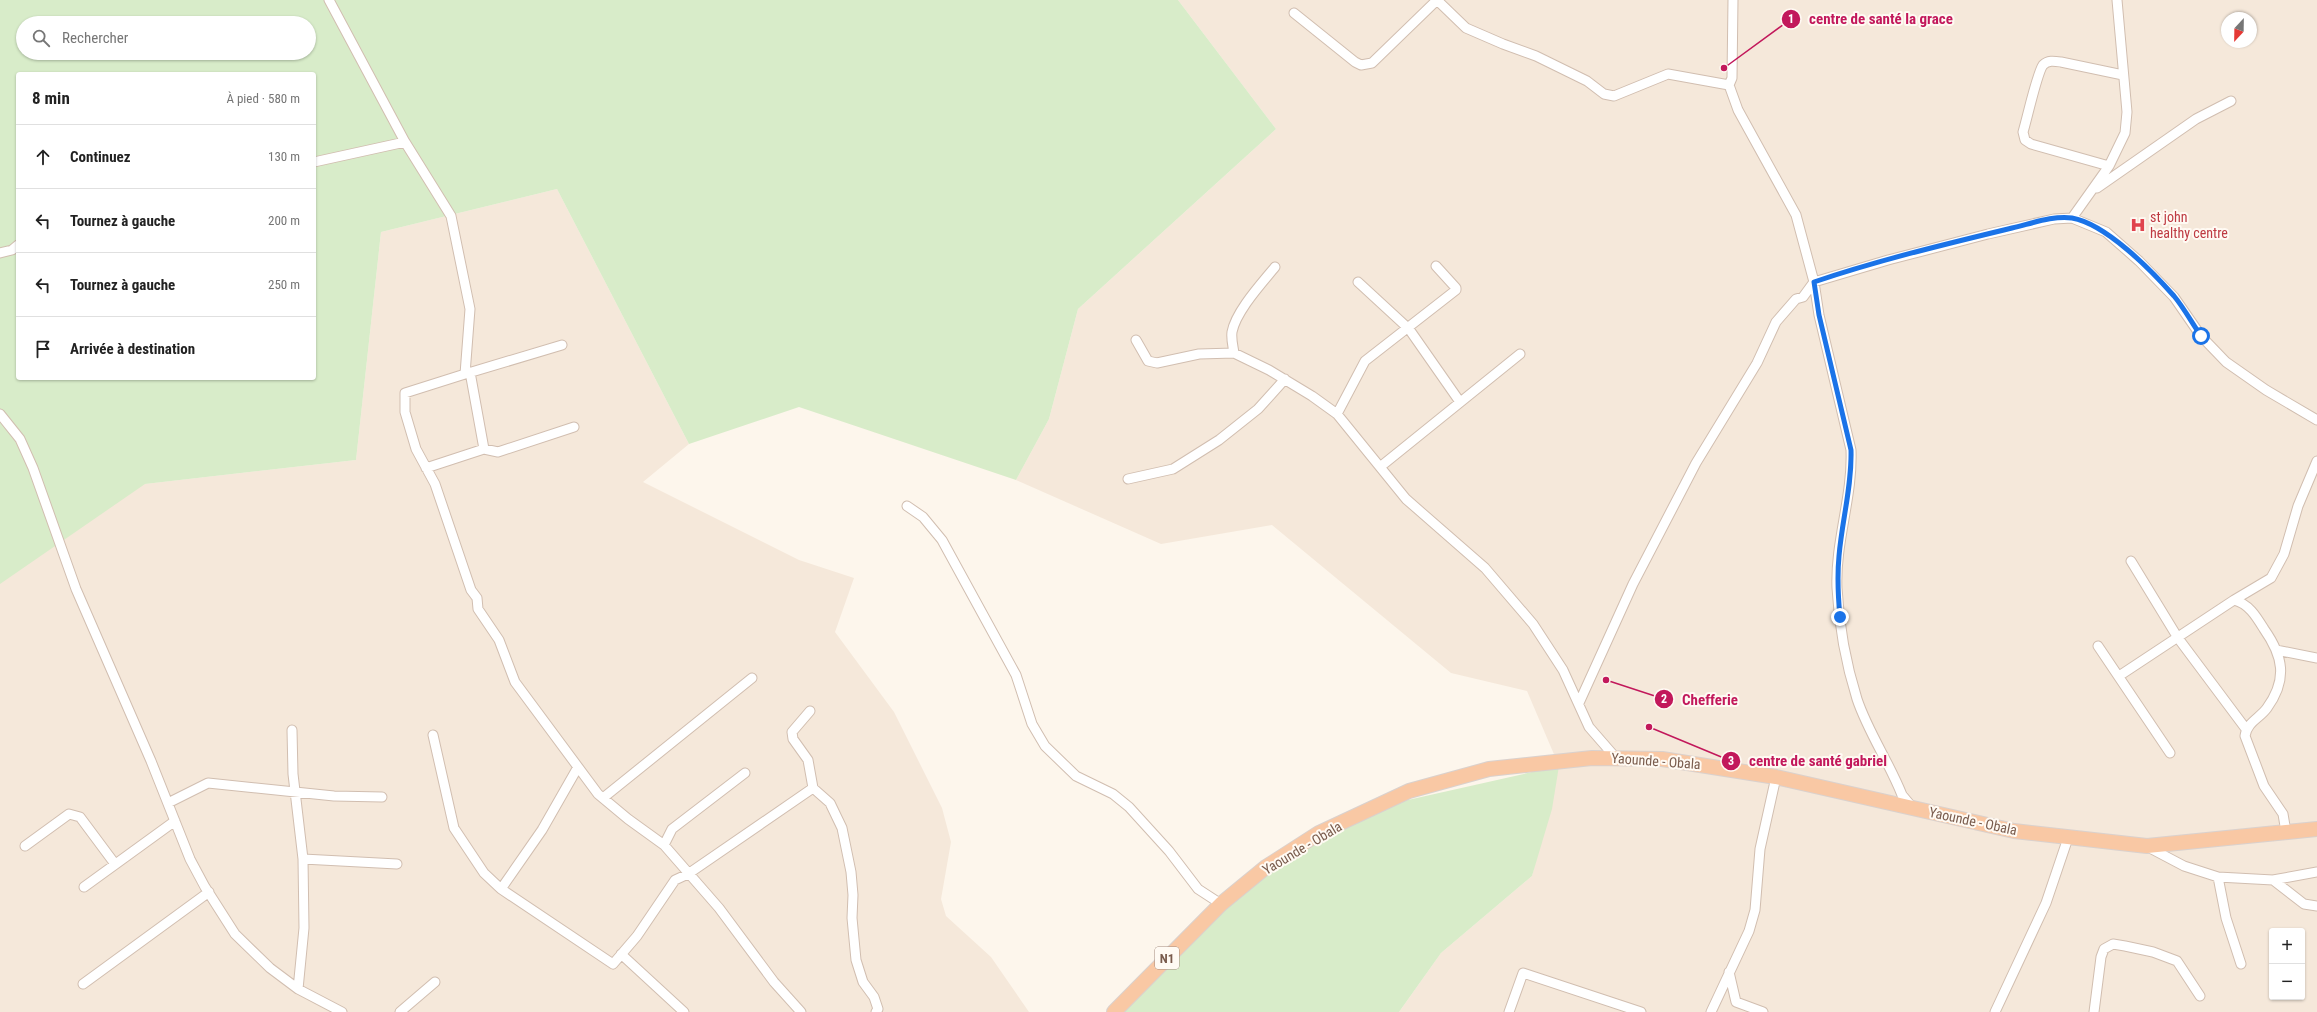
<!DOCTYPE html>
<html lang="fr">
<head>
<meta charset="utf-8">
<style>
	body { margin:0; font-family:"Roboto Condensed",sans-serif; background:#f2f2f2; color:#222 }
	.controls { position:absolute; right:12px; bottom:12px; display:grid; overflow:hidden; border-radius:4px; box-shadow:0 1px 3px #0004 }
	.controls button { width:36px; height:36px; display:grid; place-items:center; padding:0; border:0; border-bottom:1px solid #e0e0e0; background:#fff; color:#222; font:20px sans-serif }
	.compass { position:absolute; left:2221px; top:12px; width:36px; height:36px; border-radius:50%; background:#fff; box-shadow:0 1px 3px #0004; rotate:202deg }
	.stop { position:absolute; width:12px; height:12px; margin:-9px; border:3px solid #1a73e8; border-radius:50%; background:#fff }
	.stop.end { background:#1a73e8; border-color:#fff; box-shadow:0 1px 4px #0008 }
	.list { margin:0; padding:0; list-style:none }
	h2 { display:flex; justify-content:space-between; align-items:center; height:52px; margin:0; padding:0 16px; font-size:17px }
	h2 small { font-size:13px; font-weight:400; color:#767676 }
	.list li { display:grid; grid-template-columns:26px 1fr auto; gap:12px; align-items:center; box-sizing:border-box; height:64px; padding:0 16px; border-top:1px solid #e0e0e0 }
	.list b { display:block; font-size:15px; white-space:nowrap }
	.list em { font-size:13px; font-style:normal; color:#767676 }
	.icon { flex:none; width:22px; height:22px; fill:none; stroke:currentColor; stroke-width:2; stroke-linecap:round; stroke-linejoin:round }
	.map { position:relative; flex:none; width:2317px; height:1012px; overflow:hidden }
	.search { position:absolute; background:#fff; box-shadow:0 1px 3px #0004; left:16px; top:16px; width:300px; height:44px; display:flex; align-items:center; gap:10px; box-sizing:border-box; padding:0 14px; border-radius:22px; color:#767676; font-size:15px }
	.panel { position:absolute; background:#fff; box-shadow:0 1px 3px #0004; left:16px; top:72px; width:300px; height:308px; border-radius:4px }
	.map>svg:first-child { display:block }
</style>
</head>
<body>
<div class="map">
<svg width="2317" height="1012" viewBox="0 0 2317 1012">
	<rect width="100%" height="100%" fill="#fdf6ec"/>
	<path fill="#f5e8da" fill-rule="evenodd" d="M1178 0H2317V1012H1399L1441 953 1532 876 1559 766 1527 691 1451 673 1272 525 1161 544 1016 480 1049 419 1078 309 1276 129ZM2227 18H2251V42H2227ZM2272 931H2302V997H2272Z
		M557 189 689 444 643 482 799 560 854 578 835 632 894 712 942 808 951 842 941 899 946 916 991 957 1029 1012H0V582L136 485 356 460 381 232Z"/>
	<path fill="#d8ecc9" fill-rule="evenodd" d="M0 0H1178L1276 129 1078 309 1049 419 1016 480 799 407 689 444 557 189 381 232 356 460 145 484 0 584ZM23 23H309V53H23ZM18 74H314V378H18Z
		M1559 766 1552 809 1532 876 1441 953 1399 1012H1113L1254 877 1318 840 1390 804Z"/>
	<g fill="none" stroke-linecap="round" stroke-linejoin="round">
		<defs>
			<path id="minor" d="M329 0 405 142 451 216 470 309 465 374 405 393V412L416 449 435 484 471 590 477 598 478 609 499 640 515 682 598 794 628 819 664 845 719 908 774 982 801 1012
				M1437 0 1466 28 1503 44 1536 56 1587 81 1604 94 1614 96 1668 74 1729 85
				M1733 0 1732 78 1729 85 1738 110 1796 215 1814 282 1819 315 1851 450C1853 496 1835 542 1837 588 1839 625 1846 664 1857 699 1868 732 1889 762 1902 795L1912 807
				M1294 13 1355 62 1361 65 1372 63 1437 0
				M314 162 405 142
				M2109 166 2031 144 2025 140 2023 132C2027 119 2037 73 2043 65 2048 60 2054 61 2061 62L2123 75
				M2097 188 2196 119 2231 101
				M2072 218 2109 166 2125 133 2127 112 2117 0
				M0 253 12 250 18 245
				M1358 282 1409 329 1460 402
				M1136 340 1148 361 1157 363 1199 354 1234 353 1269 370 1312 396 1337 414 1406 499 1485 568 1533 624 1563 670 1589 727 1616 758
				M1234 353C1233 346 1231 339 1232 332 1236 311 1262 283 1275 267
				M470 372 484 449
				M465 374 562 345
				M0 414 20 439 33 468 76 589 151 761 190 859 205 887 235 934 270 968 298 989 342 1012
				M1337 414 1365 361 1456 290V288L1436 266
				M1380 467 1520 354
				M426 468 484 449 498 452 574 427
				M1128 479 1173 469 1219 440 1258 409 1285 379
				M907 506 923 517 942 540 1016 675 1032 724 1045 746 1076 776 1113 794 1129 807 1169 851 1198 889 1221 904
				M2131 561 2178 638 2246 729
				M2234 600 2271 578 2284 554 2298 506 2317 461
				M2098 646 2170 753
				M2276 650 2317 658
				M2119 676 2234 600C2249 604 2256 616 2264 629 2283 656 2288 679 2267 708 2260 718 2247 722 2245 736L2264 786 2283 814 2286 832
				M1579 703 1633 584 1696 463 1757 363 1776 322 1796 299 1803 297 1814 282 1888 260 1988 234 2054 219 2072 218 2106 232 2139 261 2174 297 2201 336 2226 362 2266 390 2317 420
				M810 711 792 732 793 739 808 760 813 788 830 803 842 828 851 872 853 895 852 918 856 960 863 982 874 997 878 1009 876 1012
				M292 730 293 774 303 859 304 928 298 989
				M433 735 454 828 484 873 501 889 613 964 637 936 675 880 688 874 813 788
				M603 798 752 678
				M168 803 208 783 334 796 382 797
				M664 845 672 829 745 773
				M25 846 69 814 80 817 115 864
				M2148 847 2184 866 2218 877 2273 880 2317 872
				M303 859 397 864
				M2218 877 2226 918 2241 964
				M2273 880 2304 904 2317 906
				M84 887 175 821
				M501 889 542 830 578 767
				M621 954 684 1012
				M1729 972 1736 1002 1763 1012
				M83 984 209 892
				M400 1012 435 982
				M1509 1012 1523 973 1641 1012
				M1711 1012 1749 931 1755 910 1760 849 1776 777
				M1995 1012 2046 903 2068 838
				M2094 1012 2101 957 2104 949 2113 944 2125 946 2153 952 2177 961 2200 996"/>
			<path id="trunk" d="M1114 1012 1221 904 1266 867 1319 833 1409 791 1489 769 1592 758 1662 759 1776 777 2014 831 2147 846 2317 829"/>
		</defs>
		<use href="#minor" stroke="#d1beb0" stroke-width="11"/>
		<use href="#trunk" stroke="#dad1cd" stroke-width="16"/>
		<use href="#minor" stroke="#fff" stroke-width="9"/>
		<use href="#trunk" stroke="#f9c8a4" stroke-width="14"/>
	</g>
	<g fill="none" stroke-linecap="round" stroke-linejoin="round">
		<path stroke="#1a73e8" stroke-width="5" d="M1840 617C1838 596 1837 577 1839 556 1842 520 1852 486 1851 450L1819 315 1814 282C1879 260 1946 244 2012 228 2030 224 2054 215 2072 218 2106 224 2151 270 2174 296 2184 308 2192 323 2201 336"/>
	</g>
	<defs>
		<symbol id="hospital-bare" viewBox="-9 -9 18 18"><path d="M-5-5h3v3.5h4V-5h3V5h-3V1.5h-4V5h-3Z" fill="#e0444e" stroke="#fffaf3" stroke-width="2.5" paint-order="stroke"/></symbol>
	</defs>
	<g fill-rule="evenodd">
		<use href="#hospital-bare" x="2127" y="214" width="22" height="22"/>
	</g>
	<g text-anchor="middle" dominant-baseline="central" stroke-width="4" stroke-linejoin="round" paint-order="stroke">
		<rect fill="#fffaf3" stroke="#a28b7f" stroke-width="1" x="1155" y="947" width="24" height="22" rx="3"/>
		<g font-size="13" font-weight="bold" fill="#7a5c4d">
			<text x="1167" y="958">N1</text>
		</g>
		<g font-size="14" fill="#be3a42" stroke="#fffaf3" text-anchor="start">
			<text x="2150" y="217">st john<tspan x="2150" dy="16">healthy centre</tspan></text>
		</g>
		<g font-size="14" fill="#7a5c4d" stroke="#fffaf3">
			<text transform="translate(1656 761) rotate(4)">Yaounde - Obala</text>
			<text transform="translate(1973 821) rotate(12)">Yaounde - Obala</text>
			<text transform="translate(1302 848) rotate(-31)">Yaounde - Obala</text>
		</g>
	</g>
	<path fill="none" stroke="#c2185b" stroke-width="1.5" d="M1724 68L1791 19M1606 680L1664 699M1649 727L1731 761"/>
	<g fill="#c2185b" stroke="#fffaf3" stroke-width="1.5">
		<circle cx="1724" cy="68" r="4"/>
		<circle cx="1606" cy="680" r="4"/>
		<circle cx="1649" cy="727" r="4"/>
		<circle cx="1791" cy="19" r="10"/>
		<circle cx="1664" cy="699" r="10"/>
		<circle cx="1731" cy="761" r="10"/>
	</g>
	<g font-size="12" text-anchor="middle" font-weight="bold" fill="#fff">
		<text x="1791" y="23">1</text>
		<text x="1664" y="703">2</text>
		<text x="1731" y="765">3</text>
	</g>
	<g font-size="15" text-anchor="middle" font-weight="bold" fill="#c2185b" stroke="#fffaf3" stroke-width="4" stroke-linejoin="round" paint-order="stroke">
		<text x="1881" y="24">centre de santé la grace</text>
		<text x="1710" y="705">Chefferie</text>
		<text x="1818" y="766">centre de santé gabriel</text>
	</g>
</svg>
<div class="controls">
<button>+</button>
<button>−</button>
</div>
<svg class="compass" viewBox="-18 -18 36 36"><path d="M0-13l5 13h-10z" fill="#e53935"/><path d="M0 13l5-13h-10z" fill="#767676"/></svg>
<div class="stop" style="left:2201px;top:336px"></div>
<div class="stop end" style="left:1840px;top:617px"></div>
<div class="search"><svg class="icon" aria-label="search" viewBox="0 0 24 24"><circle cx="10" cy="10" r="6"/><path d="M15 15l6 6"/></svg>Rechercher</div>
<section class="panel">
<h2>8 min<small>À pied · 580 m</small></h2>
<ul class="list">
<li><svg class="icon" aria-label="ahead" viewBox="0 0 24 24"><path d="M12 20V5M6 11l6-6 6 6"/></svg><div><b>Continuez</b></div><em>130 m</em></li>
<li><svg class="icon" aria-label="left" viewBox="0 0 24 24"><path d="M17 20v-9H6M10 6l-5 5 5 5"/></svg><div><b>Tournez à gauche</b></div><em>200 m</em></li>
<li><svg class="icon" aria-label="left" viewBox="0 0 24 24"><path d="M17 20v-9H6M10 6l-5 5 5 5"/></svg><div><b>Tournez à gauche</b></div><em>250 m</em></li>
<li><svg class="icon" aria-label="arrive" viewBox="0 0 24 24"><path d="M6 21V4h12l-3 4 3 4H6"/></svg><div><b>Arrivée à destination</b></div></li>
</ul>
</section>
</div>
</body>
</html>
